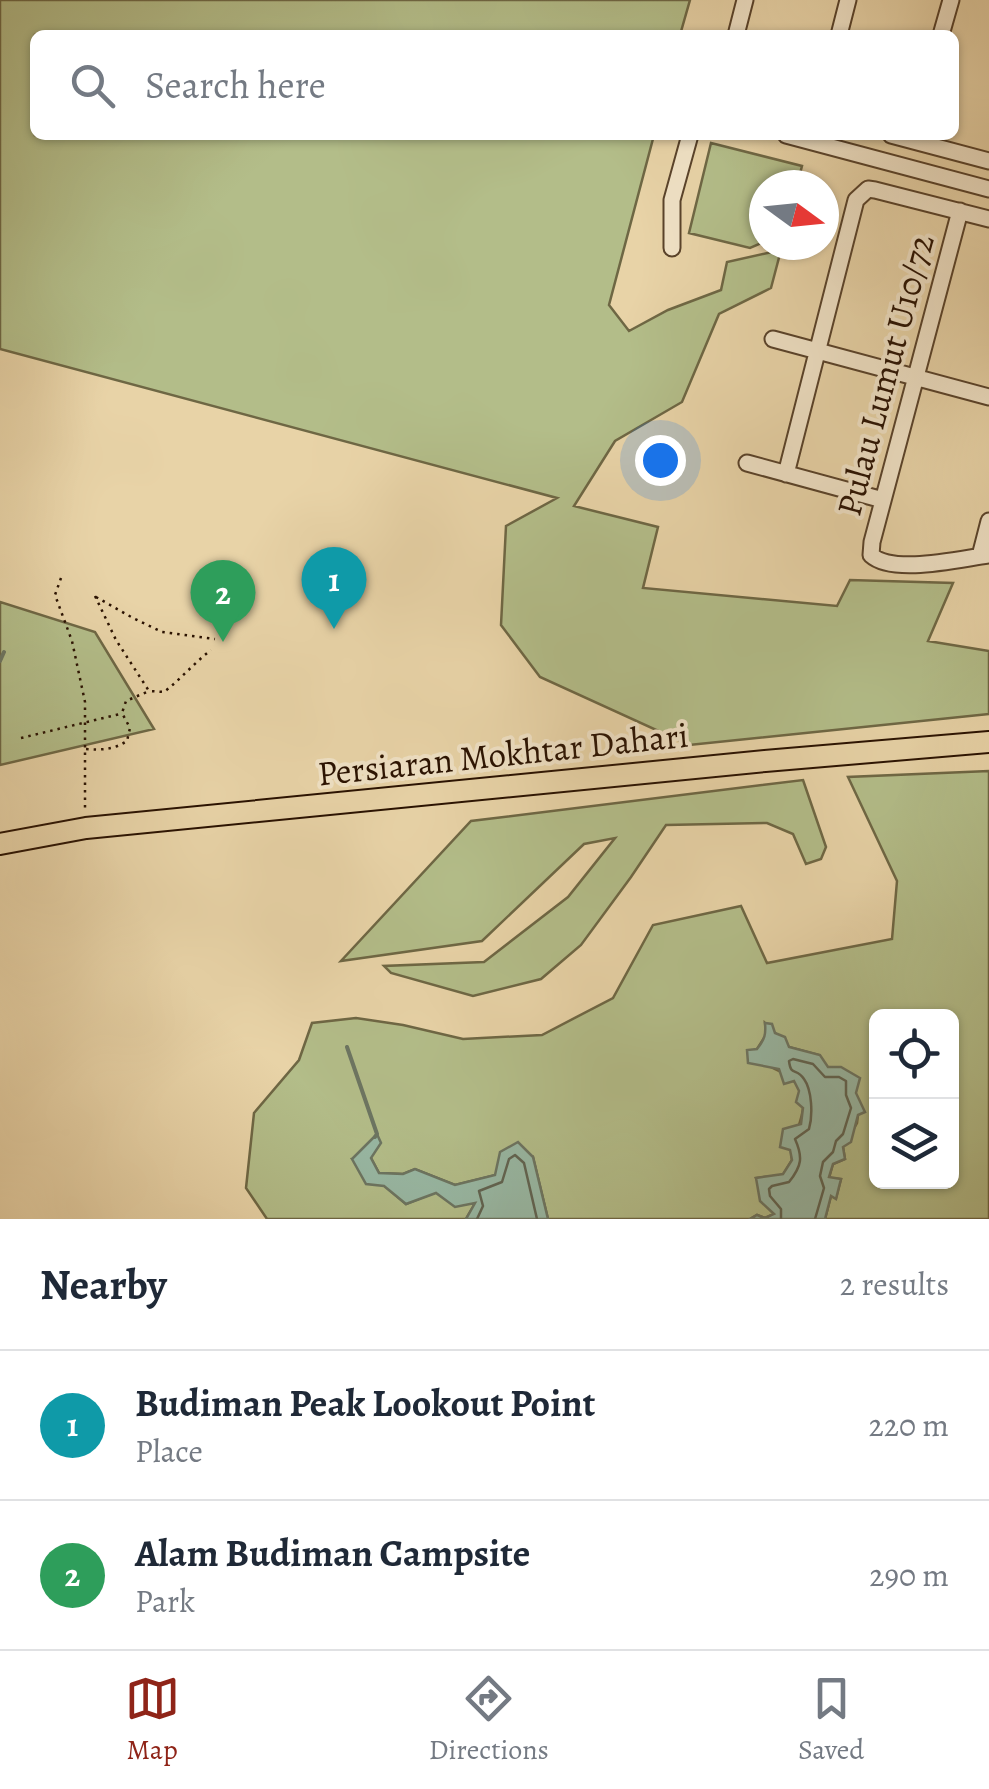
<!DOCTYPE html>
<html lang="en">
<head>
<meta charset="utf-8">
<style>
	body { margin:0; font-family:Alegreya,serif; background:#f2f2f3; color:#1f2937 }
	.controls { position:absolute; right:30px; bottom:30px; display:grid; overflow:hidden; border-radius:15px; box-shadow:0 2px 8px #0004 }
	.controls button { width:90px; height:90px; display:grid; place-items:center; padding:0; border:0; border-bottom:2px solid #e0e1e3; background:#fff; color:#1f2937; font:50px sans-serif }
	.compass { position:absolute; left:749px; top:170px; width:90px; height:90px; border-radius:50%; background:#fff; box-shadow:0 2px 8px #0004; rotate:105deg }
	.you { position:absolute; left:660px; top:460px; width:35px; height:35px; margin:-25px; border:8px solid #fff; border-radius:50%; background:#1a73e8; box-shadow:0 0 0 15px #1a73e833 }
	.badge { display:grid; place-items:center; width:65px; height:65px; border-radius:50%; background:#8f2418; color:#fff; font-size:32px; font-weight:700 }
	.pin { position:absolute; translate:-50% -82px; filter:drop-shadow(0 2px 5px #0008) }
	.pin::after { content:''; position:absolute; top:52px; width:35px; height:30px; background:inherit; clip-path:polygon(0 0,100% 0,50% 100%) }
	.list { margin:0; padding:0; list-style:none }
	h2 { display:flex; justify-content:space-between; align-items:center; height:130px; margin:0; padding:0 40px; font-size:42px }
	h2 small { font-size:32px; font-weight:400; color:#747a83 }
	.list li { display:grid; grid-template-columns:65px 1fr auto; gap:30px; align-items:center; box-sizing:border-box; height:150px; padding:0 40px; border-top:2px solid #e0e1e3 }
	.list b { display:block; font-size:38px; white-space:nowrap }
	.list p { margin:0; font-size:32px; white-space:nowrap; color:#747a83 }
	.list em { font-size:32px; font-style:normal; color:#747a83 }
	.icon { flex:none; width:55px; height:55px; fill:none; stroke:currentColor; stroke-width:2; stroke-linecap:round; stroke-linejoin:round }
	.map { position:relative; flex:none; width:989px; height:1219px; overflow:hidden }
	.search { position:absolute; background:#fff; box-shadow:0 2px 8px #0004; left:30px; right:30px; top:30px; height:110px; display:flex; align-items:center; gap:25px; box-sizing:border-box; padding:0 35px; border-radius:15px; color:#747a83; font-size:38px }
	.sheet { height:430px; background:#fff }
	nav { display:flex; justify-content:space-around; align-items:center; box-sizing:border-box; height:140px; border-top:2px solid #e0e1e3; background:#fff; font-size:28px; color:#747a83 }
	nav a { display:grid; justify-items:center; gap:5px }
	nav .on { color:#8f2418 }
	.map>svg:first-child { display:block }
</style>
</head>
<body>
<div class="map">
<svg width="989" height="1219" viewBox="0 0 989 1219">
	<rect width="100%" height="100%" fill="#e8d3a7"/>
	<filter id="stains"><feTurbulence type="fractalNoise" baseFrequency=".002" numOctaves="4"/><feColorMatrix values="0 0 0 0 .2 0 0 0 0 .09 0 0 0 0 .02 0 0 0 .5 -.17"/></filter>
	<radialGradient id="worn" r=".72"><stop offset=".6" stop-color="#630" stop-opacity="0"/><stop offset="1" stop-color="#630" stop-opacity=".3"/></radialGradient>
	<path fill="#b3bd89" stroke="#6e6744" stroke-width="2.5" fill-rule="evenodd" d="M0 0H690L680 35H35V135H654L609 305 629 331 668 310 721 290 727 262 781 250 771 288 719 314 682 402 615 441 574 506 658 527 643 588 837 606 850 580 953 583 928 641 989 651V714L689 745 540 677 501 625 506 526 557 498 0 349Z
		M711 143 802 166 797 185H764V242L750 248 689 233Z
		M0 602 95 632 154 729 0 765Z
		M989 771V1219H825L831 1196 836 1198 841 1179 829 1178 833 1164 845 1159 843 1147 857 1123 858 1115 819 1055 789 1047 765 1023 766 1035 757 1049C760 1053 762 1059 766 1063 773 1070 786 1072 794 1081 818 1109 787 1135 792 1160L783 1175 756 1178 774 1214 765 1218 757 1215 750 1219H548L533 1157 496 1175 455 1185 415 1169 403 1174 379 1173 371 1158 353 1159 406 1204 436 1192 476 1202 466 1219H267L246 1188 254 1113 299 1060 312 1023 356 1018 403 1025 463 1039 542 1035 613 998 653 925 741 906 767 963 892 939 897 881 848 777ZM876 1016H952V1182H876Z
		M803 780 826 847 821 859 806 864 793 834 767 823 666 825 631 877 581 945 541 979 473 996 391 973 384 966 484 962 568 897 615 838 584 844 482 941 341 961 471 821Z"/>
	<path fill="#98b8a4" stroke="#6c7562" stroke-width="2.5" d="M765 1023 772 1024 775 1033 785 1037 789 1047 820 1055 828 1067H841L860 1078 856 1093 865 1112 858 1115 851 1142 843 1147 845 1159 833 1164 829 1177 841 1179 836 1199 831 1196 825 1219H750L757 1215 765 1218 774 1214 760 1201 756 1178 783 1174 792 1160 790 1150 780 1147 783 1129 801 1124 803 1108 796 1102 799 1091 794 1081 784 1084 779 1069 748 1063 747 1050 757 1049C765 1039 766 1034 765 1023Z
		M377 1134 381 1143 371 1158 379 1173 403 1174 415 1169 455 1185 495 1175 500 1152 518 1142 533 1157 548 1219H466L475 1203 455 1207 436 1193 406 1204 384 1186 366 1184 352 1159Z"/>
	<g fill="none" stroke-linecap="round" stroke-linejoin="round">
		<path stroke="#606452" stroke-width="2.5" d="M477 1219 483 1206 479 1191 502 1182 509 1159 515 1155 524 1163 537 1219
			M781 1219V1209L770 1196 769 1189 772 1186 789 1182C802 1166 803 1157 795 1139L809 1129C813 1115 812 1090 804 1079 796 1067 791 1077 789 1061L793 1059 813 1064 825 1077H839L846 1081V1095L851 1108 843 1134 836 1141 833 1152 823 1162 820 1176 824 1188 815 1219"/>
		<path stroke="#6c7562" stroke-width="4" d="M0 661 4 652
			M347 1047 377 1134 375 1137"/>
		<defs>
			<path id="minor" d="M736 35 745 0
				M839 35 848 0
				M941 35 951 0
				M786 135 989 189
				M891 135 989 161
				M960 211 872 542 871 555C893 575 959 559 989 555
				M672 248V200L690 135
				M773 339 989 397
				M747 463 883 500
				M786 474 856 200 868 189 875 190 989 219
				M980 556 989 521"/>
			<path id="major" d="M0 844 86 828 765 761 989 742"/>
		</defs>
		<use href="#minor" stroke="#59422a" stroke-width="19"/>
		<use href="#major" stroke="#291100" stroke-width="24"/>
		<path stroke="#291100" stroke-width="2.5" stroke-dasharray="2.5 5" stroke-linecap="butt" d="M61 578 55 595 72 641 85 702V811
			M95 596 116 640 149 691 164 692C181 679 194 663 211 650
			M96 597 133 618 162 632 215 639
			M21 738 120 714
			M86 749C102 750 113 750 127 741L130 728 122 713 126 701 149 691"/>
		<use href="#minor" stroke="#f0e2c6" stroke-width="15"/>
		<use href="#major" stroke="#e8d3a7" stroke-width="20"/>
	</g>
	<g text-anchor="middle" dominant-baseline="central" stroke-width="8" stroke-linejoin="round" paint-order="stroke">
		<g font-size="35" fill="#291100" stroke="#f0e2c6">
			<text transform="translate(885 375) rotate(-75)">Pulau Lumut U10/72</text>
			<text transform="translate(503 754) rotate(-6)">Persiaran Mokhtar Dahari</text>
		</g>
	</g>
	<rect width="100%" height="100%" filter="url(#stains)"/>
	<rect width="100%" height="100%" fill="url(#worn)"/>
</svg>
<div class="controls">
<button><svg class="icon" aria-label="locate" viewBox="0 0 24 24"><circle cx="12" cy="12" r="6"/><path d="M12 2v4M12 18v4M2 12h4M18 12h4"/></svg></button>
<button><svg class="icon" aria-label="layers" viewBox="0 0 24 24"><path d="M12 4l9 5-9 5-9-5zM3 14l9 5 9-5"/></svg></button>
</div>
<svg class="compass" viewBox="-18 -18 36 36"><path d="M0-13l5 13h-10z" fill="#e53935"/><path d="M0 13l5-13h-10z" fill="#747a83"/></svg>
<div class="you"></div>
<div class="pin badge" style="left:334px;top:629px;background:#0f9aa8">1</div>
<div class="pin badge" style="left:223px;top:642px;background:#2e9e5b">2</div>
<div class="search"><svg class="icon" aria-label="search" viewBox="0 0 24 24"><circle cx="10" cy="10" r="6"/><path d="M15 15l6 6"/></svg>Search here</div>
</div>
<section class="sheet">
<h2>Nearby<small>2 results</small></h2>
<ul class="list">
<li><span class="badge" style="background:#0f9aa8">1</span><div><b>Budiman Peak Lookout Point</b><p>Place</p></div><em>220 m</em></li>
<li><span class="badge" style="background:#2e9e5b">2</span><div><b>Alam Budiman Campsite</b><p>Park</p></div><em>290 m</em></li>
</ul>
</section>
<nav>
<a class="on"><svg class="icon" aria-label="map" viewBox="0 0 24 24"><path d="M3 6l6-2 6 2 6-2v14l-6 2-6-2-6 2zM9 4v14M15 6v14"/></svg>Map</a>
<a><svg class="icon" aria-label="directions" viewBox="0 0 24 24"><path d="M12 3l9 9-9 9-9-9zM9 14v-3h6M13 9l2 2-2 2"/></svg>Directions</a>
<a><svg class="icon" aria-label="saved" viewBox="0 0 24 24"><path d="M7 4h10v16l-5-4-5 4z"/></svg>Saved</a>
</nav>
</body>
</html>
